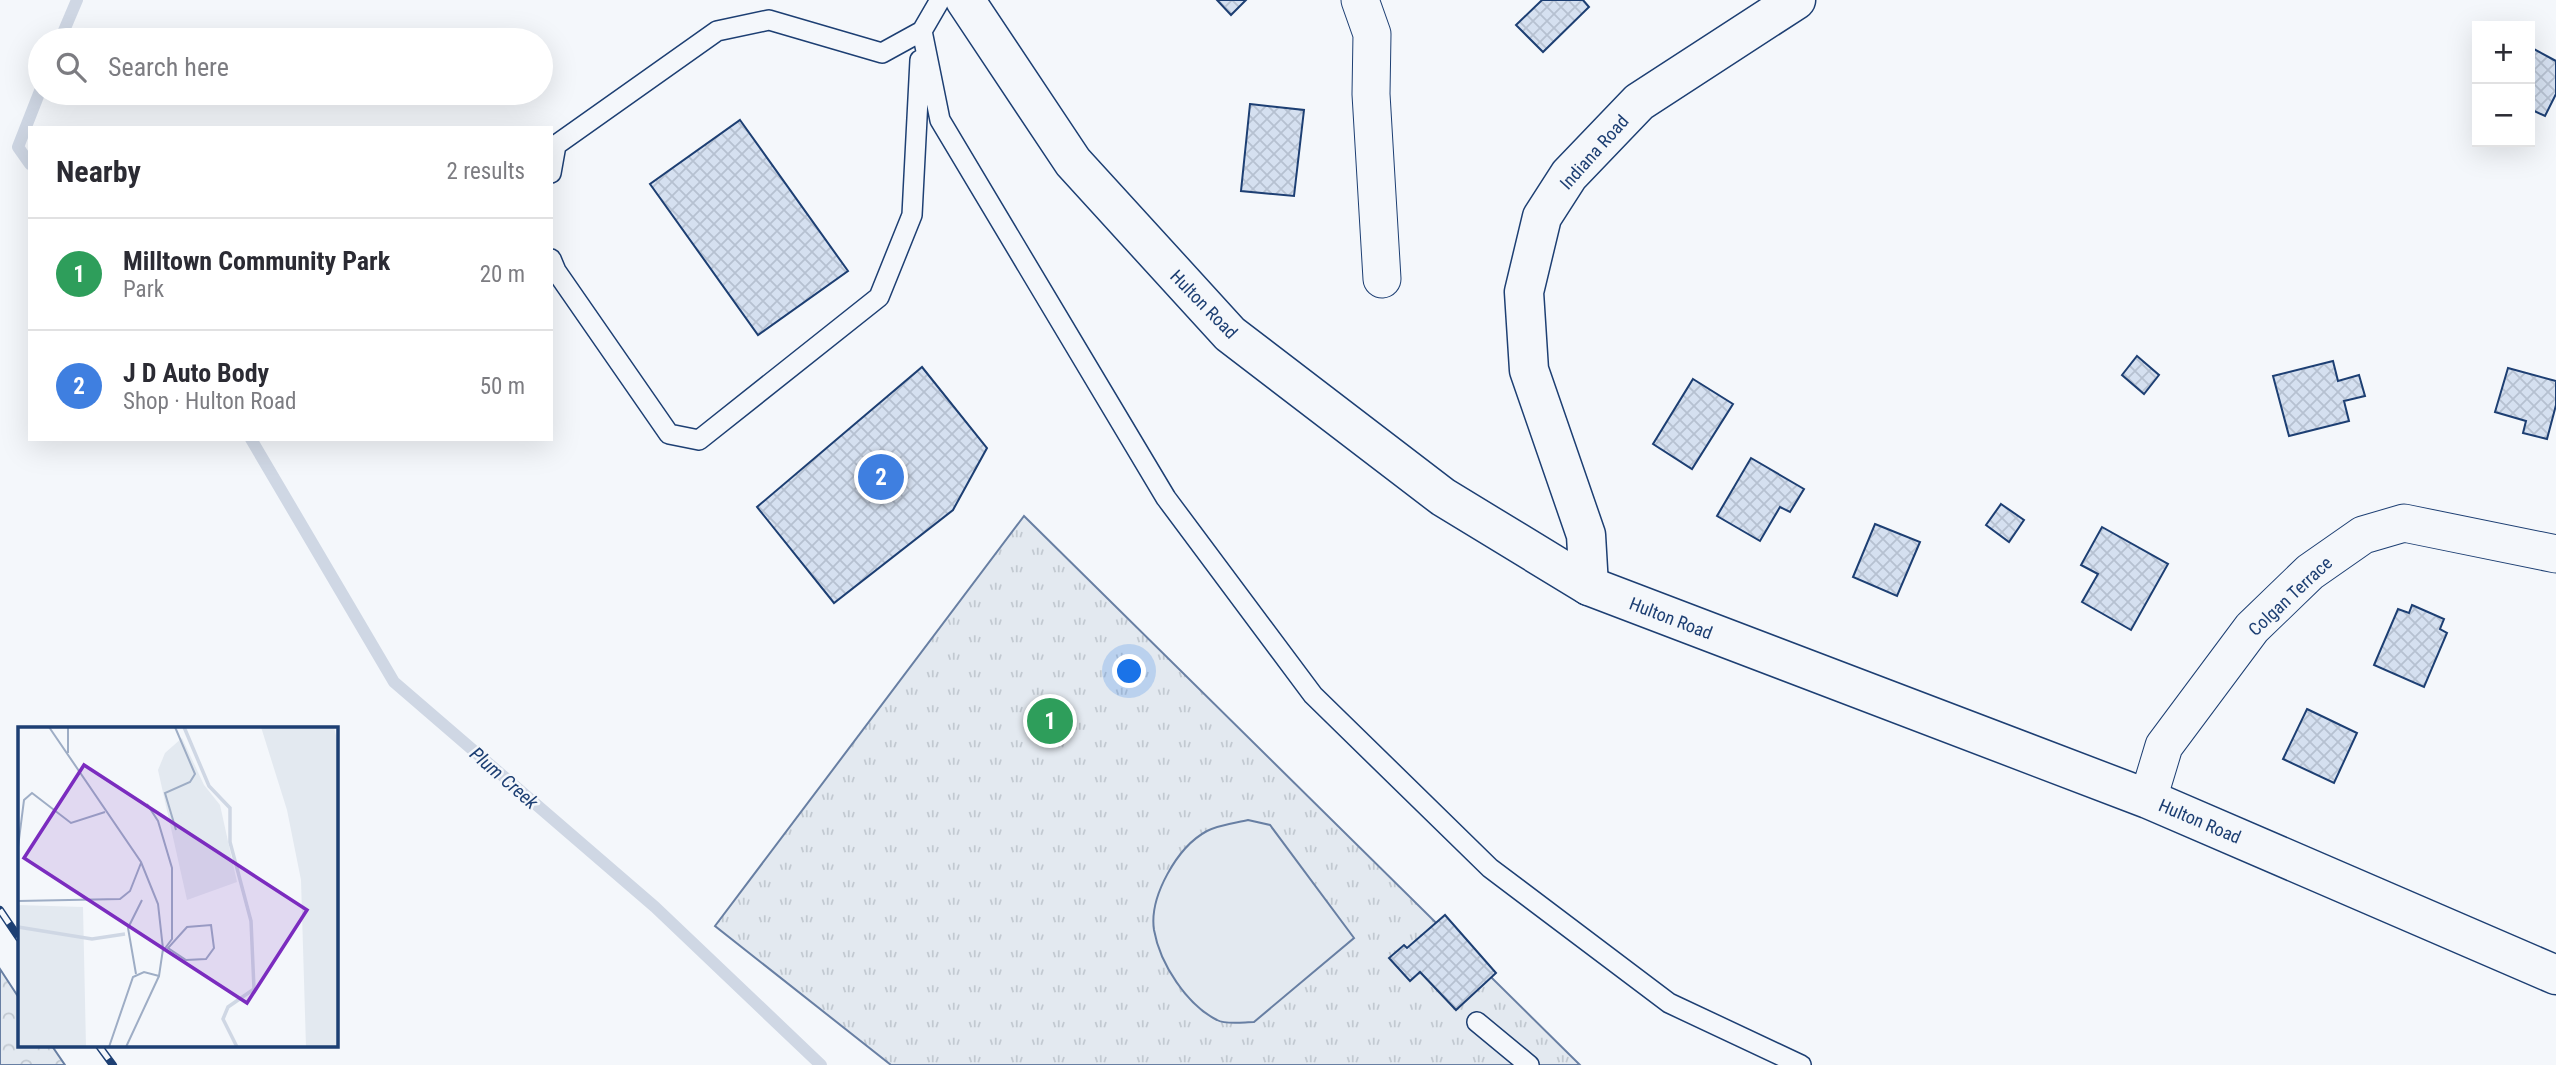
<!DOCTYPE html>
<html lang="en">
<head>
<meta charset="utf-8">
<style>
	body { margin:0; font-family:"Roboto Condensed",sans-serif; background:#f7f7f7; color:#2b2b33 }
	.controls { position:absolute; right:21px; top:21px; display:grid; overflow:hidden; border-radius:0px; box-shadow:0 7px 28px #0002 }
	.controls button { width:63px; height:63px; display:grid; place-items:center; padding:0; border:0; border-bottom:2px solid #e1e1e2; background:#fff; color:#2b2b33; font:35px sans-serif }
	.you { position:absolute; left:1130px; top:672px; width:24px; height:24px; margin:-18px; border:5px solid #fff; border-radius:50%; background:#1a73e8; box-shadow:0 0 0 10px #1a73e833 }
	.badge { display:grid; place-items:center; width:46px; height:46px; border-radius:50%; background:#1a73e8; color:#fff; font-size:23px; font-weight:700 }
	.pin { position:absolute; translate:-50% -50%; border:4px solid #fff; box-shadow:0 2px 7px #0006 }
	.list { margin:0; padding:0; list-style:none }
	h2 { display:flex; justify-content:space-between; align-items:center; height:91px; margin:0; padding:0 28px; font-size:30px }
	h2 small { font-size:23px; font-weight:400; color:#7c7c81 }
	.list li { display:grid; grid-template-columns:46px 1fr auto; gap:21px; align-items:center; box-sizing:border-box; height:112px; padding:0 28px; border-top:2px solid #e1e1e2 }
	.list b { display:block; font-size:26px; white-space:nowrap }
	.list p { margin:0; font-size:23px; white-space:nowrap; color:#7c7c81 }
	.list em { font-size:23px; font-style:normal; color:#7c7c81 }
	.icon { flex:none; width:38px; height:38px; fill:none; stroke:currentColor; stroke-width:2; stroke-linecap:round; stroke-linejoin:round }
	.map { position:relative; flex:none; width:2556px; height:1065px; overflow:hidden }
	.search { position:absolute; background:#fff; box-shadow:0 7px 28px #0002; left:28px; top:28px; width:525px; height:77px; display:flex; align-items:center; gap:18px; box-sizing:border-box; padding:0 24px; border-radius:38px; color:#7c7c81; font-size:26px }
	.panel { position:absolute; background:#fff; box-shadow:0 7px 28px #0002; left:28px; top:126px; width:525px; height:315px; border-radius:0px }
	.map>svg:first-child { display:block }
</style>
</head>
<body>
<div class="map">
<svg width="2556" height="1065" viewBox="0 0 2556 1065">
	<defs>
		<pattern id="grass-tufts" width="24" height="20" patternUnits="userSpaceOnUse" patternTransform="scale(1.75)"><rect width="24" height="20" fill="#e3e9f0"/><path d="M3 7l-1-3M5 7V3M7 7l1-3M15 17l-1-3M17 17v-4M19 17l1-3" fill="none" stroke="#c2c9d1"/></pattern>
		<pattern id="forest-crowns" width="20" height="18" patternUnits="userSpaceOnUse" patternTransform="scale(1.75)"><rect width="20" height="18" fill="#e3e9f0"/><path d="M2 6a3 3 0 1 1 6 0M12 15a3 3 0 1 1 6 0" fill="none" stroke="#c2c9d1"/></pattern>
		<pattern id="building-cross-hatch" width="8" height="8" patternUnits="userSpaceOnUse" patternTransform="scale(1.75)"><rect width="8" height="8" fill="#d5e0f0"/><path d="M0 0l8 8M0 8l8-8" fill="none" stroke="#b6c1d1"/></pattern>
	</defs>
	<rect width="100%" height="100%" fill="#f4f7fb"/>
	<path fill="url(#grass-tufts)" stroke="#687fa3" stroke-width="2" d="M1024 516 1580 1065H891L715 926Z"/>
	<path fill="url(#forest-crowns)" stroke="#687fa3" stroke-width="2" d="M0 969 19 998V1046H52L65 1065H0Z"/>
	<path fill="#e3e9f0" stroke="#687fa3" stroke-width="2" d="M1248 820 1270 825 1354 938 1254 1022C1244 1022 1226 1025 1217 1020 1187 1005 1160 964 1154 930 1149 897 1177 847 1207 831 1218 825 1235 823 1248 820Z"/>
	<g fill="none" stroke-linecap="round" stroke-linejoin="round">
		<path stroke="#cfd7e4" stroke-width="12" d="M60 40 77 0
			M30 164 18 147 40 91
			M251 439 394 682 655 907 821 1065"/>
	</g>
	<path fill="url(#building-cross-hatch)" stroke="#1d3f73" stroke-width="2" d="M1217 0H1246L1231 15Z
		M1542 0H1583L1589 7 1543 52 1516 25Z
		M2530 47 2556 61V94L2545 116 2530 109Z
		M1250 104 1304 110 1294 196 1241 191Z
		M740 120 848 271 758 335 650 184Z
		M2137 356 2159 375 2144 394 2122 375Z
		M2333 361 2338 381 2359 375 2365 396 2344 401 2349 421 2289 436 2273 376Z
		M922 367 987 448 953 510 834 603 757 507Z
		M2508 368 2556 381V405L2547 439 2523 433 2526 421 2495 412Z
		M1693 379 1733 404 1692 469 1653 444Z
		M1751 458 1804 489 1790 512 1780 507 1760 541 1717 516Z
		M2001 504 2024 520 2009 542 1986 525Z
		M1875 524 1920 542 1897 596 1853 577Z
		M2102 527 2168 564 2131 630 2082 602 2098 574 2081 565Z
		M2412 605 2444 619 2440 629 2447 633 2424 687 2374 665 2398 609 2409 613Z
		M2307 709 2357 733 2334 783 2283 759Z
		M1445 915 1496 973 1456 1010 1420 972 1410 981 1389 958 1404 945 1407 948Z"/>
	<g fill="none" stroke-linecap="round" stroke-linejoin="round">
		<defs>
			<path id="service" d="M940 0 922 31 940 120 1166 498 1313 695 1490 868 1669 1003 1801 1065
				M551 173 556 145 717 31 769 20 882 53 922 31
				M551 259 556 271 669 434 699 440 879 297 912 215 920 60
				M1477 1022 1529 1065"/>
			<path id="minor" d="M1360 0 1372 34 1371 94 1382 279
				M2148 799 2164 746 2252 628 2310 572 2363 535 2404 523 2556 554"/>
			<path id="tertiary" d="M1589 586 1586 535 1529 370 1524 292 1542 217 1569 175 1639 102 1796 0"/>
			<path id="primary" d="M965 0 1073 162 1230 334 1443 497 1589 586 2148 799 2556 975"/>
		</defs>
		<use href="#service" stroke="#1d3f73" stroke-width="22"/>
		<use href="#minor" stroke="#1d3f73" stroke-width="39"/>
		<use href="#tertiary" stroke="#1d3f73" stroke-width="41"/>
		<use href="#primary" stroke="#1d3f73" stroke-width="41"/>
		<use href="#service" stroke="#f4f7fb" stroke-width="19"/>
		<use href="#minor" stroke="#f4f7fb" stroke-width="37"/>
		<use href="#tertiary" stroke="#f4f7fb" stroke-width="38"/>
		<use href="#primary" stroke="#f4f7fb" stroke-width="38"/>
		<defs>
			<path id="rail" d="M0 910 19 938
				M99 1046 113 1065"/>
		</defs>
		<use href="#rail" stroke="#1d3f73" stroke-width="8"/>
		<use href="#rail" stroke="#f4f7fb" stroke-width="5" stroke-dasharray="16" stroke-linecap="butt"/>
	</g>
	<g text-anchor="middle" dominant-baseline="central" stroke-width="5" stroke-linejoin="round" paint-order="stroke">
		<g font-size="18" fill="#1d3f73" stroke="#f4f7fb">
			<text transform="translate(1594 152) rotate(-48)">Indiana Road</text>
			<text transform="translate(1204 304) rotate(46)">Hulton Road</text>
			<text transform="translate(2290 596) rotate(-43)">Colgan Terrace</text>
			<text transform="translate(1671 618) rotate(21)">Hulton Road</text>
			<text transform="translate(2200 821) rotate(23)">Hulton Road</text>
		</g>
		<g font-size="19" font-style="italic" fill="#1d3f73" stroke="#f4f7fb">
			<text transform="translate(504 778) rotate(41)">Plum Creek</text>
		</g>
	</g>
	<g transform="translate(18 727)">
		<rect width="320" height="320" fill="#f4f7fb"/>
		<path d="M164 11 186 58 202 78 219 155 169 173 140 43 147 26Z" fill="#e3e9f0"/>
		<path d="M243 0H316L321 22 320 320H288L283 153 269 83ZM0 178 65 180 68 320H0Z" fill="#e3e9f0"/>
		<path d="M160 93a9 9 0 1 1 18 0a9 9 0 1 1-18 0ZM163 125a10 10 0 1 1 20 0a10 10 0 1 1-20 0Z" fill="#e3e9f0"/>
		<path fill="none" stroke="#cfd7e4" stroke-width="3.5" d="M166 0 191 59 212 81V115L233 194 236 262 210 280 205 292 219 320M0 200 74 212 107 207"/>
		<path fill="none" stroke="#9eadc5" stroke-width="2" d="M31 0 123 135 140 177 145 222 141 249 126 245 115 250 91 320M50 0V26M157 0 177 47 172 55 147 66 158 103M129 77 140 94 154 141V212L145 224M0 120 6 73 14 66 53 96 87 85M0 174 102 172 112 164 123 136M193 198 196 221 188 232 168 233 150 221 169 200ZM118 247 110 201 124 173M108 320 141 249"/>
		<path fill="#7b2cbf" fill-opacity="0.15" stroke="#7b2cbf" stroke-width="3.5" d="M66 38 289 183 229 276 6 131Z"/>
		<rect width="320" height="320" fill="none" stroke="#1d3f73" stroke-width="3.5"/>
	</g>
</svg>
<div class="controls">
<button>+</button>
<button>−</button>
</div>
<div class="you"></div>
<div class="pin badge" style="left:1050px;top:721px;background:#2e9e5b">1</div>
<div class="pin badge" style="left:881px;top:477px;background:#3f7fe0">2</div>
<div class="search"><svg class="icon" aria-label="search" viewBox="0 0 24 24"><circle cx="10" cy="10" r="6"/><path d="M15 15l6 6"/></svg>Search here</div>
<section class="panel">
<h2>Nearby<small>2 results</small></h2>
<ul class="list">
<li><span class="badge" style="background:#2e9e5b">1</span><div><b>Milltown Community Park</b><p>Park</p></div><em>20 m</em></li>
<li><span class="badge" style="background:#3f7fe0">2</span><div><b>J D Auto Body</b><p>Shop · Hulton Road</p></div><em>50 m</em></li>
</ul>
</section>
</div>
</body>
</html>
